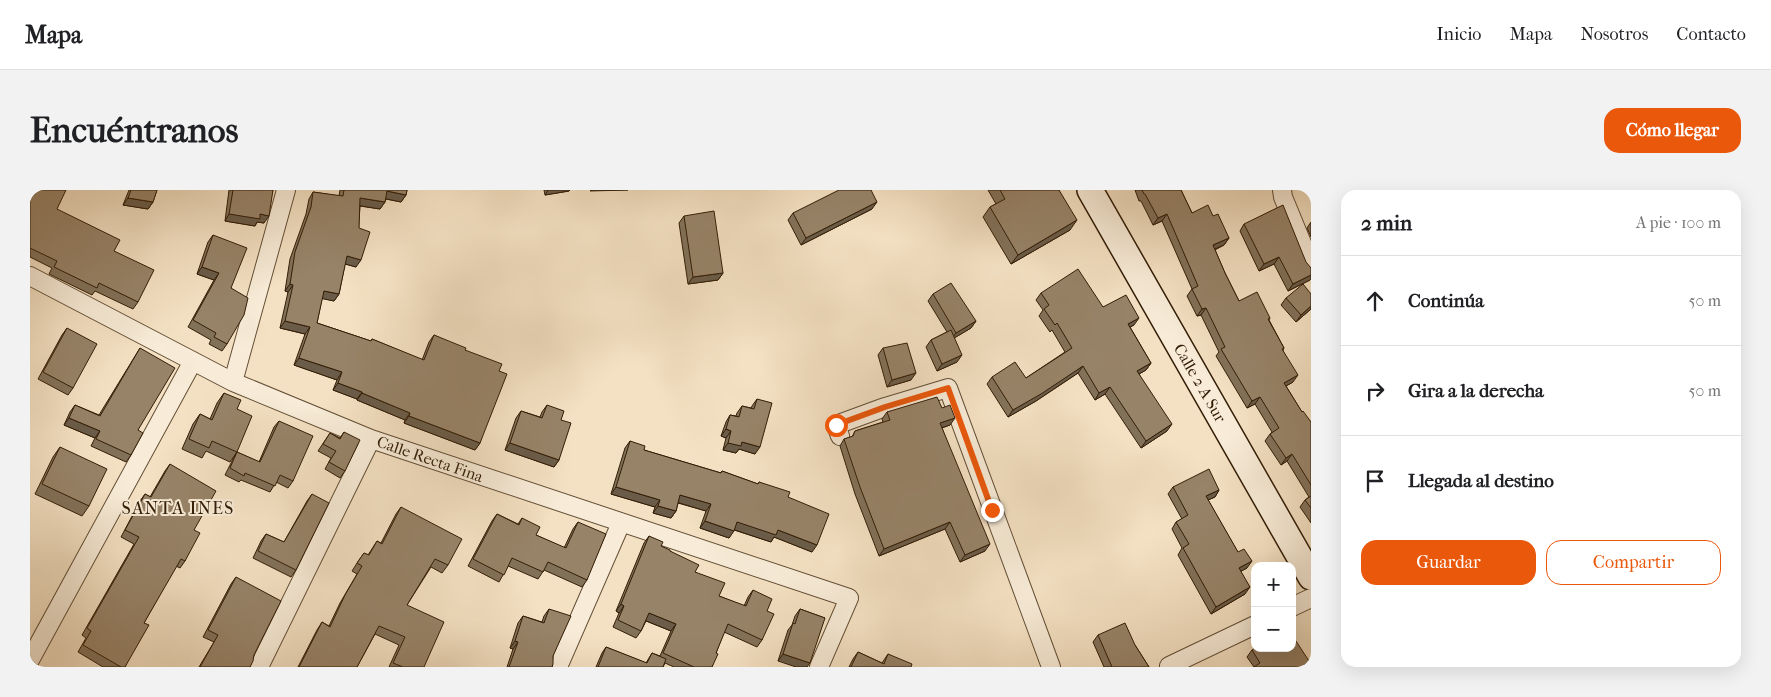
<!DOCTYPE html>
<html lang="es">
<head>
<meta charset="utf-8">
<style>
	body { margin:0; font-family:"IM FELL French Canon",serif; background:#f2f2f2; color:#202124 }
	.controls { position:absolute; right:15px; bottom:15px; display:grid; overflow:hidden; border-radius:10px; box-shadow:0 5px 20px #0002 }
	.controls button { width:45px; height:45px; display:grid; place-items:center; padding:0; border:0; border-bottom:1px solid #e0e0e0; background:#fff; color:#202124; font:25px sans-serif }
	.stop { position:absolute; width:15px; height:15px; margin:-11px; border:4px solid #ea580c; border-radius:50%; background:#fff }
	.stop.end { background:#ea580c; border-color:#fff; box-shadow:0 1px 5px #0008 }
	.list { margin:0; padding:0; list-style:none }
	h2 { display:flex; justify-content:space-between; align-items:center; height:65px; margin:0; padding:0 20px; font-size:21px }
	h2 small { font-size:16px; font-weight:400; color:#757577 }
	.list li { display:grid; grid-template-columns:32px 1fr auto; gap:15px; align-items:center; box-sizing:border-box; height:90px; padding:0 20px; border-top:1px solid #e0e0e0 }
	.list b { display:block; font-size:19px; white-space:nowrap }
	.list em { font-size:16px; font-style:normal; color:#757577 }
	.actions { display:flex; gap:10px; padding:15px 20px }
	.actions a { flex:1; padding:11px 0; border:1px solid #ea580c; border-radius:15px; text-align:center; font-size:18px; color:#ea580c }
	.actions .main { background:#ea580c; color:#fff }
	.icon { flex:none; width:28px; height:28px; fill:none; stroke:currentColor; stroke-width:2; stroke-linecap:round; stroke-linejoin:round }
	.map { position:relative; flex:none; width:1281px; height:477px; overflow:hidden; border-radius:15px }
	header { display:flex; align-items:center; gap:30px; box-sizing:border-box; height:70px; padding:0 25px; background:#fff; border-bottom:1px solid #e0e0e0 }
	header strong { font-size:24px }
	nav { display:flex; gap:28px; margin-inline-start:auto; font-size:18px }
	.intro { display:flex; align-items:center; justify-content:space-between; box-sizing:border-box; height:120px; padding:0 30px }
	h1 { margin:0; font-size:35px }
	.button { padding:12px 22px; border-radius:15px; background:#ea580c; color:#fff; font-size:18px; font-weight:700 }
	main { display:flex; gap:30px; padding:0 30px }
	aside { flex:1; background:#fff; border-radius:15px; box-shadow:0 5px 20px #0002 }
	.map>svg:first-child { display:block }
</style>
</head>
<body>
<header>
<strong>Mapa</strong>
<nav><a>Inicio</a><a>Mapa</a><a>Nosotros</a><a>Contacto</a></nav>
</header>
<div class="intro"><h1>Encuéntranos</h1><a class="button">Cómo llegar</a></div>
<main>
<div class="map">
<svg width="1281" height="477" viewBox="0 0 1281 477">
	<rect width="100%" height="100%" fill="#f4e1c3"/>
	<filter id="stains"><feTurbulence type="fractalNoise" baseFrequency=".004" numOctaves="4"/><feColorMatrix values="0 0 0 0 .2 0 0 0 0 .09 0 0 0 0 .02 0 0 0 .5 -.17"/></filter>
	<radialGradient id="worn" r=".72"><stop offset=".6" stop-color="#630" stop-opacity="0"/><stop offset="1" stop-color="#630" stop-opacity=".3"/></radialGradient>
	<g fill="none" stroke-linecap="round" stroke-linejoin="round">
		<defs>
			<path id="street" d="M1252 0 1253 7 1281 75
				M0 86 203 192 341 249 819 408 789 477
				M203 192 256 0
				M810 246 806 235 855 217 918 198 1021 477
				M1262 417 1281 408
				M0 470 163 171
				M1139 476 1225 435
				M229 477 341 249
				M528 477 591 333"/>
			<path id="secondary" d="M1060 0 1281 387"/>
		</defs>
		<use href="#street" stroke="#634e35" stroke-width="20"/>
		<use href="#secondary" stroke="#331d06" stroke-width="28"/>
		<use href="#street" stroke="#f8ecd8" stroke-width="18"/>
		<use href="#secondary" stroke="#f8ecd8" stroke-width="25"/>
	</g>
	<path fill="#827159" stroke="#331d06" d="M0 0 84 61 108 112 103 119 65 101 62 105 21 85 19 84 22 78 0 67Z
		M99 0H127L123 12 118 19 93 15Z
		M199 0H243L234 33 227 32 225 36 195 31Z
		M310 0H377L376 5 371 12 356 9 355 12 350 19 330 16 326 77 315 74 309 104 304 111 292 108 287 133 341 151 342 149 392 170 399 152 404 145 435 160 469 181 450 253 445 260 374 233 375 230 327 210V209L303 200 307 190 264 175 275 144 250 138 258 102 255 101 260 69 276 24 279 9 283 2 309 6Z
		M514 0H540L539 1 515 5Z
		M958 0H1029L1040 40 981 74 953 27 960 17 966 14Z
		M1105 0H1151L1162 23 1183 26 1199 48 1194 55 1185 60 1195 83 1209 111 1240 128 1239 130 1254 158 1253 160 1263 192 1256 196 1272 222 1281 232V333L1270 317 1275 310 1279 307 1257 271 1251 275 1235 251 1240 244 1242 242 1225 214 1217 218 1186 166 1189 162 1171 125 1167 126 1157 106 1162 99 1132 31 1123 35 1111 11H1109Z
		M842 19 771 55 758 30 763 23Z
		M654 26 693 83 688 90 658 94 649 33Z
		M1281 32V47L1277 38Z
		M1214 34 1280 90 1258 101 1244 74 1229 81 1210 41Z
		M183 45 201 98 197 154 192 161 179 154 181 150 158 137 184 90 167 84 178 52Z
		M1011 103 1073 117 1104 135 1100 137 1121 173 1116 180 1109 184 1137 241 1111 258 1075 204 1065 210 1048 183 1006 211 978 227 957 194 962 187 996 188 1035 162 1022 140 1020 142 1009 126 1013 120 1006 110Z
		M903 104 946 131 941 138 924 148 927 172 907 181 896 157 901 150 917 142 898 111Z
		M1281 104V119L1266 132 1251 115 1256 108Z
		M37 138 43 198 38 205 8 189 32 145Z
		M110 158 108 240 101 265 96 272 61 256 65 248 34 235 40 222 45 215 69 225Z
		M853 158 881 190 857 197 848 165Z
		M194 203 207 219V262L200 272 176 261 172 268 152 259 163 234 170 224 180 229 187 213Z
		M727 209 725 264 709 259 706 263 693 260 696 248 691 246 696 232 700 225 706 226 707 223 712 216 721 218 722 216Z
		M517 215 531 230 529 270 524 277 475 260 486 228 491 221 510 227 512 222Z
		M912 218 920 235 912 238 955 361 930 372 915 339 849 366 825 304 810 256 814 249 822 247 825 241 853 232 852 229 857 222Z
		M249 231 263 291 258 298 246 292 240 302 211 290 209 292 195 285 203 269 207 262 229 272 244 237Z
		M314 242 315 281 310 288 295 279 301 268 288 261 300 243 310 248Z
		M600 251 614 260 691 283 692 281 728 294 729 292 758 307 782 362 744 347 741 352 704 340 699 348 670 338 676 321 648 313 646 321 641 328 623 323 625 317 581 304 595 258Z
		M30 257 59 316 52 326 5 304 23 267Z
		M140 274 164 340 155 371 150 378 146 376 114 433 95 477H73L48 462 56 448 52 445 104 354 91 347 110 311 115 304 120 307 135 281Z
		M1143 297 1189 300 1185 307 1178 310 1217 378 1211 381 1215 404 1181 424 1148 365 1152 358 1142 339 1146 332 1152 329 1138 304Z
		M282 304 266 380 261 387 223 368 231 351 236 344 254 352 277 311Z
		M371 317 418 375 412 383 401 377 377 415 394 477H359L369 455 345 444 327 477H268L287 440 292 432 299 436 310 413 327 384 322 381 329 370 334 363 338 365 347 351 351 353 366 324Z
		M467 324 488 334 492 328 506 345 534 358 543 339 548 332 557 390 552 397 514 380 508 389 478 376 469 392 438 376 462 331Z
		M619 346 631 356 640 361 665 382 689 406 714 416 718 407 723 400 737 421 732 450 727 457 694 442 686 463 682 477H644L635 473 633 477H566L572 463 576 457 616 473 622 463 630 466 641 441 616 431 611 441 606 448 583 437 589 423 586 421 614 353Z
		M206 387 224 465 220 477H169L184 452 173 447 201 394Z
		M519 419 523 466 522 477H477L483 459 480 458 488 433 493 426 512 432 514 426Z
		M770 419 795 428 748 471 758 440 762 435 765 426Z
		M1068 445 1105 455 1119 477H1074L1063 452Z
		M1222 460 1281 474 1224 477 1217 467Z
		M828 462 852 473 858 464 881 477H819L823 469Z"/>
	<path fill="#6a5c49" stroke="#331d06" d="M518 0H540L539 1 515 5Z
		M561 0H598L560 1Z
		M357 1 376 5 371 12 352 8Z
		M98 8 123 12 118 19 93 15Z
		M330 8 355 12 350 19 325 15Z
		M847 12 842 19 771 55 776 48Z
		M199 24H230L239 26 234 33 227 32 225 36 195 31Z
		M1137 24 1132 31 1123 35 1128 28Z
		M1047 30 1040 40 981 74 988 65Z
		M1199 48 1194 55 1178 62 1183 55Z
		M317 66 331 70 326 77 312 73Z
		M1249 67 1244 74 1229 81 1234 74Z
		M172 77 189 83 184 90 167 84Z
		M693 83 688 90 658 94 663 87Z
		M1281 85V88L1280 90 1258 101 1263 94Z
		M260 94 263 95 258 102 255 101Z
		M294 101 309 104 304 111 289 108Z
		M1281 116V119L1266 132 1271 125Z
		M1176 118 1171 125 1167 126 1172 119Z
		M1109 128 1104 135 1093 141 1098 134Z
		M255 131 280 137 275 144 250 138Z
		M946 131 941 138 921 150 926 143Z
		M932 165 927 172 907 181 912 174Z
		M269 168 312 182 307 190 264 175Z
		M1121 173 1116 180 1102 188 1107 181Z
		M1053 176 1048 183 1006 211 978 227 983 220Z
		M886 183 881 190 857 197 862 190Z
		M1268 185 1263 192 1249 200 1254 193Z
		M308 193 332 202 327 209 303 200Z
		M1080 197 1075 204 1065 210 1069 203Z
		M332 203 380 223 375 230 327 210Z
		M1230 207 1225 214 1217 218 1222 211Z
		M379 226 450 253 445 260 374 233Z
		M39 228 70 241 65 248 34 235Z
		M925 228 920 235 905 240 910 233Z
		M1142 234 1137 241 1111 258 1116 251Z
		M696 239 701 241 696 248 691 246Z
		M712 252 730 257 725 264 709 259 706 263 693 260 698 253Z
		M480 253 529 270 524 277 475 260Z
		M1262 264 1257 271 1251 275 1256 268Z
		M586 297 630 310 625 317 581 304Z
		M1189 300 1185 307 1171 313 1176 306Z
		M650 305 681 314 676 321 646 312Z
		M628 316 646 321 641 328 623 323Z
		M675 331 704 341 699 348 670 338Z
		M707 332 748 340 787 355 782 362 744 347 741 352 702 339Z
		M920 332 915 339 849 366 854 359Z
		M960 354 955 361 930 372 935 365Z
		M1222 371 1217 378 1204 385 1209 378Z
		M1220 397 1215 404 1181 424 1186 417Z
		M591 414 594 416 589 423 586 421Z
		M619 423 646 434 641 441 614 430Z
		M485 451 488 452 483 459 480 458Z
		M753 464 780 473 777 477H766L748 471Z"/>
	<path fill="#978368" stroke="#331d06" d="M0 0H36L27 19 90 50 84 61 124 80 108 112 69 93 67 98 26 78 24 77 27 71 0 58Z
		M101 0H127L123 12 98 8Z
		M203 0H243L239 26 230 24V29L199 24Z
		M314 0H377L376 5 357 1 355 12 330 8 329 38 340 42 331 70 317 66 309 104 294 101 287 133 341 151 342 149 394 170 404 145 436 158 435 160 472 174 469 181 477 184 450 253 379 226 380 223 332 203V202L308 193 312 182 269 168 280 137 255 131 263 95 260 94 265 62 281 17 283 2 313 6Z
		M809 0H841L847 12 776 48 763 23Z
		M970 0H1029L1047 30 988 65 960 17 975 9Z
		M1112 0H1151L1162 23 1178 15 1183 26 1188 24 1199 48 1183 55 1195 83 1209 111 1227 102 1240 128 1238 129 1254 158 1252 159 1268 185 1254 193 1272 222 1273 221 1281 232V295L1262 264 1256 268 1240 244 1249 238 1230 207 1222 211 1191 159 1195 157 1176 118 1172 119 1162 99 1168 96 1137 24 1128 28 1115 4H1114Z
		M1253 15 1276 72 1281 78V85L1263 94 1249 67 1234 74 1214 34Z
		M684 21 693 83 663 87 654 26Z
		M183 45 217 58 201 98 218 108 214 125 197 154 184 147 186 143 163 130 189 83 172 77Z
		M1048 79 1073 117 1096 105 1109 128 1098 134 1121 173 1107 181 1142 234 1116 251 1080 197 1069 203 1053 176 1011 204 983 220 962 187 985 172 996 188 1042 158 1027 133 1025 135 1014 119 1019 115 1011 103Z
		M921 93 946 131 926 143 903 104Z
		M1273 94 1281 104V116L1271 125 1256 108Z
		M37 138 67 154 43 198 13 182Z
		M921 140 932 165 912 174 901 150Z
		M877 153 886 183 862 190 853 158Z
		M110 158 145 178 108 240 113 243 101 265 66 249 70 241 39 228 45 215 70 226Z
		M194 203 211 210 207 219 222 226 207 262 182 251 179 258 159 249 170 224 182 230Z
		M907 207 912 218 920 215 925 228 910 233 960 354 935 365 920 332 854 359 830 297 814 249 823 246 825 241 860 230 857 222Z
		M727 209 742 213 730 257 712 252 711 256 698 253 701 241 696 239 700 225 709 227 712 216 724 219Z
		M517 215 534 221 531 230 541 233 529 270 480 253 491 221 512 228Z
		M249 231 283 246 263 291 250 285 245 296 215 283 214 286 200 278 207 262 230 272Z
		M314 242 330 250 315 281 299 272 306 261 293 254 300 243 310 249Z
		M600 251 615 256 614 260 691 283 692 281 728 294 729 292 760 302 758 307 799 324 787 355 748 340 746 345 707 332 704 341 675 331 681 314 650 305 646 321 628 316 630 310 586 297Z
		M30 257 77 279 59 316 12 294Z
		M140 274 186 301 164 340 170 343 155 371 151 369 114 433 119 435 95 477H91L53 455 61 441 57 438 109 347 95 340 115 304 121 307Z
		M1179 279 1189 300 1176 306 1208 362 1214 359 1222 371 1209 378 1220 397 1186 417 1153 358 1159 354 1146 332 1158 325 1143 297Z
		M282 304 299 313 266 380 228 361 236 344 254 352Z
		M1281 306V318L1275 310Z
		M371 317 432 349 418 375 405 369 377 415 414 432 394 477H373L363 473 375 447 349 436 327 477H269L292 432 300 437 315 405 332 376 327 373 334 363 339 365 347 351 352 354Z
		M467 324 489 335 492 328 510 337 506 345 536 358 548 332 576 344 557 390 518 372 513 382 482 368 474 385 443 369Z
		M619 346 633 352 631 356 640 360V361L669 375 665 382 695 393 689 406 716 416 723 400 742 409 737 421 744 424 732 450 698 434 686 463 688 464 682 477H664L633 463 646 434 619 423 611 441 588 430 594 416 591 414Z
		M206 387 251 411 224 465 223 471 220 477H170L188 445 178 440Z
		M519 419 541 426 523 466V474L522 477H479L488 452 485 451 493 426 514 433Z
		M770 419 795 428 780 473 753 464 763 433 765 434Z
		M1095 433 1105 455 1119 477H1082L1068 445Z
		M1262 445 1281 474V477H1224L1230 473 1222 460 1225 458H1262Z
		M576 457 617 473 622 463 636 469 633 477H568Z
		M828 462 854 474 858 464 882 474 881 477H821Z"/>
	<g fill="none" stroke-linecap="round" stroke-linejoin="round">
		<path stroke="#ea580c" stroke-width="6" d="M806 235 855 217 918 198 962 320"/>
	</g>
	<g text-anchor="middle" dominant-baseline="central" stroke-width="4" stroke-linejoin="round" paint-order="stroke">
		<g font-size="16" fill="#331d06" stroke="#f8ecd8">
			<text transform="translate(1170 193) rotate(60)">Calle 2 A Sur</text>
			<text transform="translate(400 269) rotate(19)">Calle Recta Fina</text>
		</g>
		<g font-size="18" letter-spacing="1" fill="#331d06" stroke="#f8ecd8">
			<text x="148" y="318">SANTA INES</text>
		</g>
	</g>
	<rect width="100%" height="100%" filter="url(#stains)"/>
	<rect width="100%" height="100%" fill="url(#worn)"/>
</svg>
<div class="controls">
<button>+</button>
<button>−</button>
</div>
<div class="stop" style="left:806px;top:235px"></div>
<div class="stop end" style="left:962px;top:320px"></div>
</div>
<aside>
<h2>2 min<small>A pie · 100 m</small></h2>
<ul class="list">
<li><svg class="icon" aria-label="ahead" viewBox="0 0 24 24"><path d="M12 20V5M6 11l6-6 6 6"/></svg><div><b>Continúa</b></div><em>50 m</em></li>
<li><svg class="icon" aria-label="right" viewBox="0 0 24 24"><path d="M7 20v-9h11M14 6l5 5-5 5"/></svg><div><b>Gira a la derecha</b></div><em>50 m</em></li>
<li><svg class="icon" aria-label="arrive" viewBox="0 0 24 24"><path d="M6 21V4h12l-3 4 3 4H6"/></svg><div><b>Llegada al destino</b></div></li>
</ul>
<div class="actions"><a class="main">Guardar</a><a>Compartir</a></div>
</aside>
</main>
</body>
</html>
